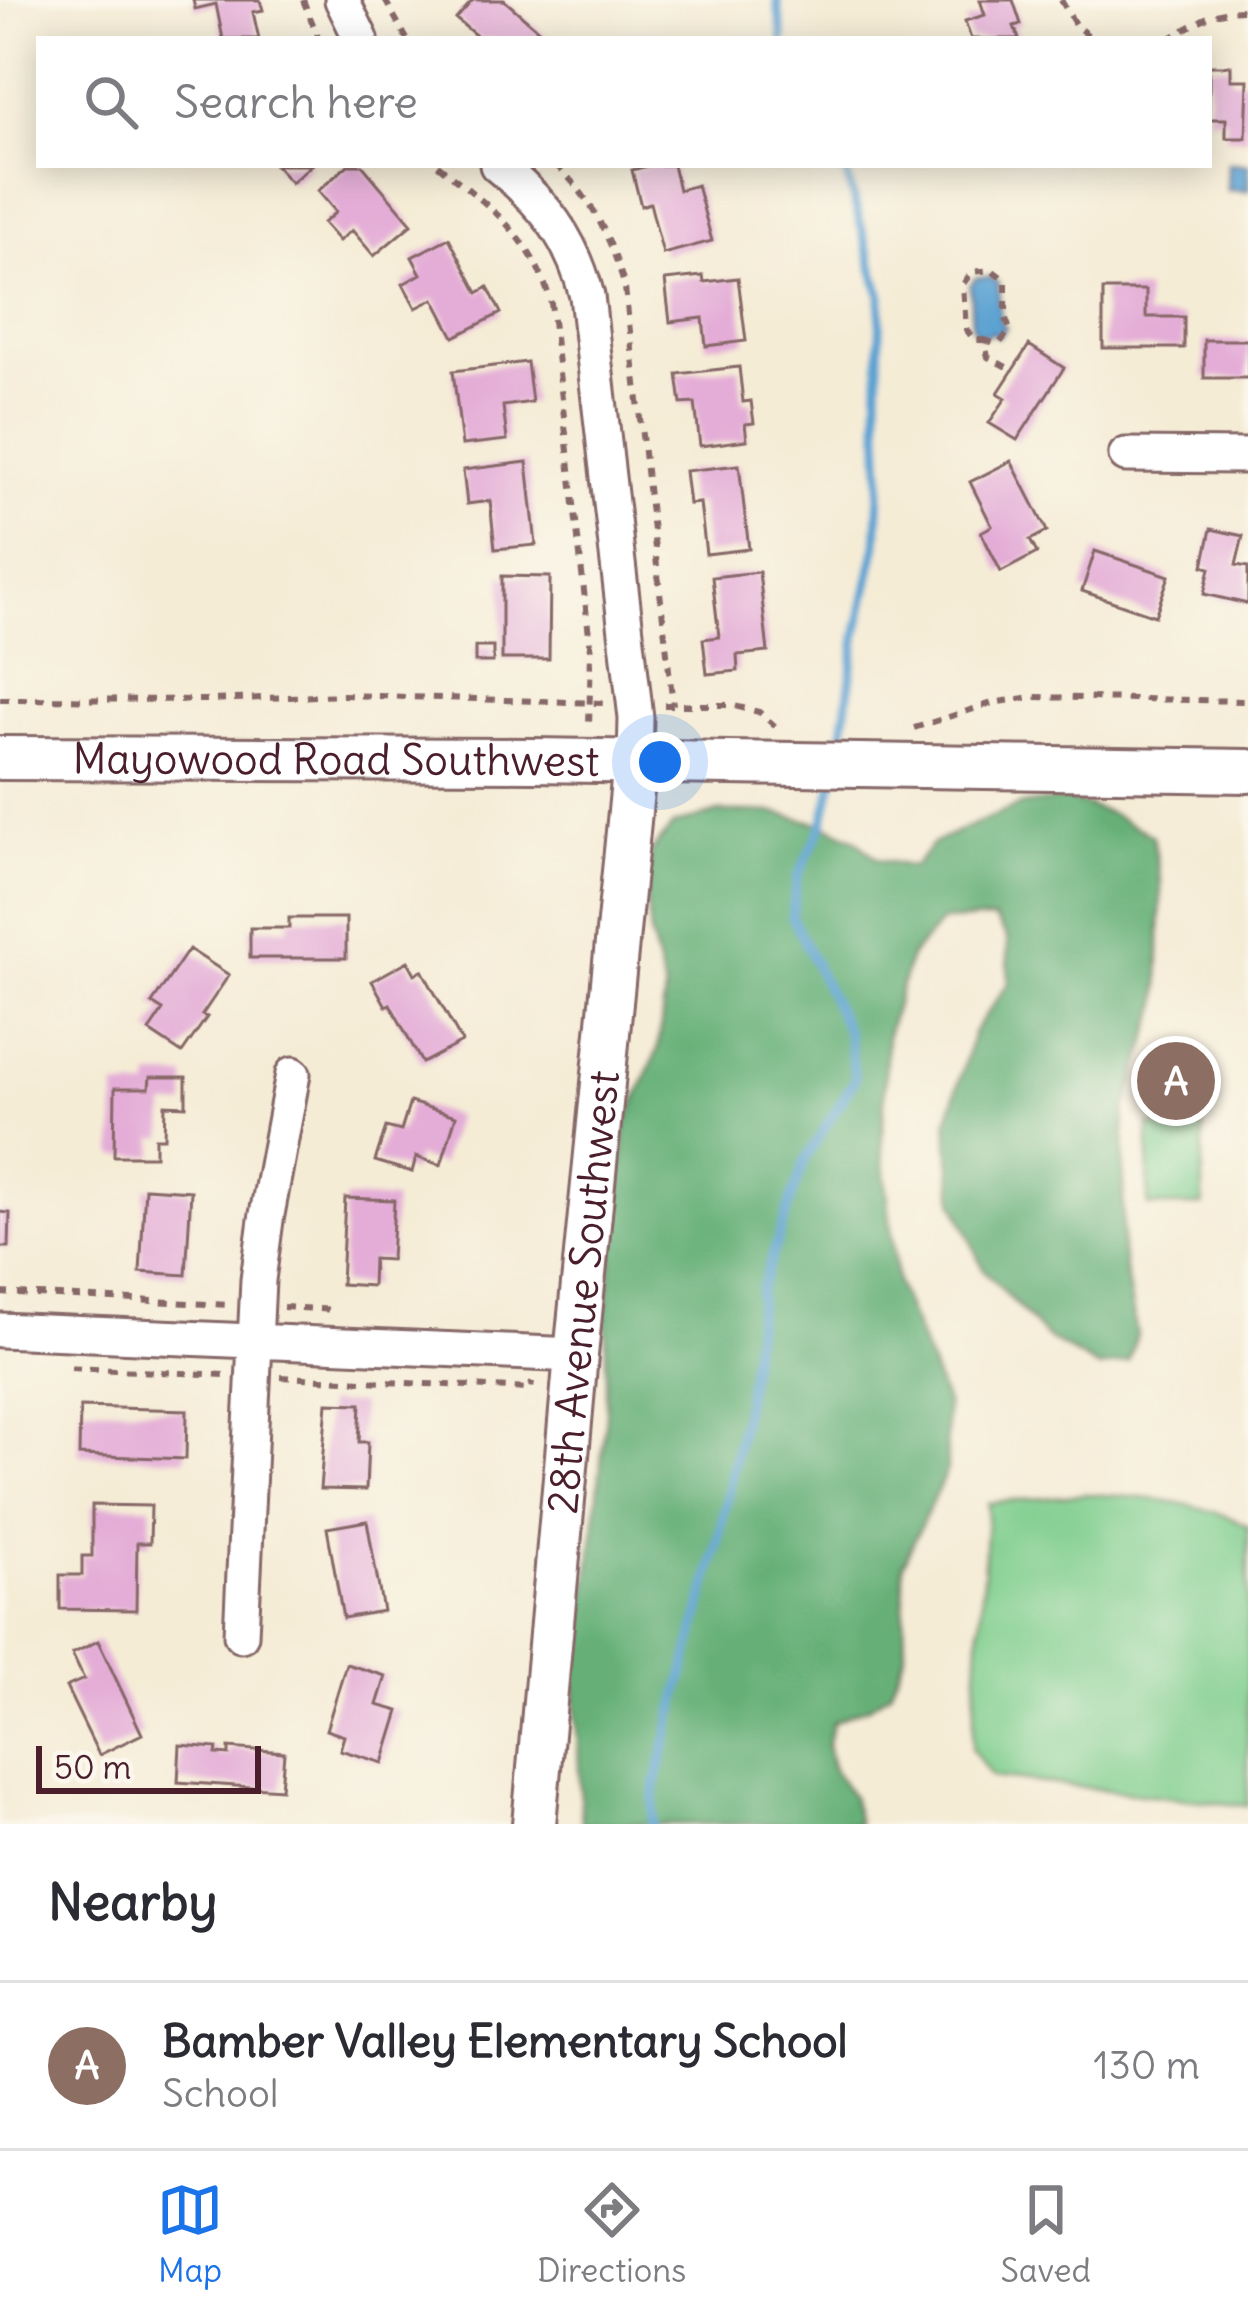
<!DOCTYPE html>
<html lang="en">
<head>
<meta charset="utf-8">
<style>
	body { margin:0; font-family:Delius,sans-serif; background:#f2f2f3; color:#2b2b33 }
	.scale { position:absolute; left:36px; bottom:30px; width:225px; box-sizing:border-box; padding-left:12px; border:6px solid #4a1f2b; border-top:0; font-size:33px; line-height:42px; white-space:nowrap; color:#4a1f2b; -webkit-text-stroke:9px #fbf7ec; paint-order:stroke }
	.you { position:absolute; left:660px; top:762px; width:42px; height:42px; margin:-30px; border:9px solid #fff; border-radius:50%; background:#1a73e8; box-shadow:0 0 0 18px #1a73e833 }
	.badge { display:grid; place-items:center; width:78px; height:78px; border-radius:50%; background:#1a73e8; color:#fff; font-size:39px; font-weight:700 }
	.pin { position:absolute; translate:-50% -50%; border:6px solid #fff; box-shadow:0 3px 12px #0006 }
	.list { margin:0; padding:0; list-style:none }
	h2 { display:flex; justify-content:space-between; align-items:center; height:156px; margin:0; padding:0 48px; font-size:51px }
	h2 small { font-size:39px; font-weight:400; color:#7c7c81 }
	.list li { display:grid; grid-template-columns:78px 1fr auto; gap:36px; align-items:center; box-sizing:border-box; height:168px; padding:0 48px; border-top:3px solid #e1e1e2 }
	.list b { display:block; font-size:45px; white-space:nowrap }
	.list p { margin:0; font-size:39px; white-space:nowrap; color:#7c7c81 }
	.list em { font-size:39px; font-style:normal; color:#7c7c81 }
	.icon { flex:none; width:66px; height:66px; fill:none; stroke:currentColor; stroke-width:2; stroke-linecap:round; stroke-linejoin:round }
	.map { position:relative; flex:none; width:1248px; height:1824px; overflow:hidden }
	.search { position:absolute; background:#fff; box-shadow:0 6px 30px #0003; left:36px; right:36px; top:36px; height:132px; display:flex; align-items:center; gap:30px; box-sizing:border-box; padding:0 42px; border-radius:0px; color:#7c7c81; font-size:45px }
	.sheet { height:324px; background:#fff }
	nav { display:flex; justify-content:space-around; align-items:center; box-sizing:border-box; height:168px; border-top:3px solid #e1e1e2; background:#fff; font-size:33px; color:#7c7c81 }
	nav a { display:grid; justify-items:center; gap:6px }
	nav .on { color:#1a73e8 }
	.map>svg:first-child { display:block }
</style>
</head>
<body>
<div class="map">
<svg width="1248" height="1824" viewBox="0 0 1248 1824">
	<rect width="100%" height="100%" fill="#fbf7ec"/>
	<filter id="ink" filterUnits="userSpaceOnUse"><feTurbulence type="fractalNoise" baseFrequency=".00833" numOctaves="2"/><feDisplacementMap in="SourceGraphic" scale="24" xChannelSelector="R" yChannelSelector="G"/><feConvolveMatrix kernelMatrix="1 2 1 2 8 2 1 2 1" color-interpolation-filters="sRGB"/></filter>
	<filter id="wash" filterUnits="userSpaceOnUse"><feTurbulence type="fractalNoise" baseFrequency=".004" numOctaves="4" result="noise"/><feDisplacementMap in="SourceGraphic" scale="48" xChannelSelector="R" yChannelSelector="G"/><feGaussianBlur stdDeviation="2.7" result="paint"/><feColorMatrix in="noise" values="0 0 0 0 0 0 0 0 0 0 0 0 0 0 0 0 0 1.4 0 .05"/><feComposite in="paint" operator="in"/></filter>
	<g filter="url(#wash)">
		<rect width="100%" height="100%" fill="#f5ecd6"/>
		<path fill="#7ecd8d" stroke="#64765c" stroke-width="3" d="M1149 1125 1203 1126V1206H1148Z
			M1087 1494C1144 1498 1197 1499 1248 1526V1806L992 1777 972 1749 988 1503Z"/>
		<path fill="#66b078" stroke="#586852" stroke-width="3" d="M1066 799 1109 813 1153 836 1161 885 1159 1004 1125 1111 1122 1252 1137 1335 1128 1362 1099 1368 1046 1337 983 1269 954 1201 947 1122 974 1031 1009 983 1007 937 994 919 942 921 910 957 887 1035 882 1145 897 1283 946 1403 947 1470 903 1564 905 1653 890 1692 868 1707 833 1722 827 1746 833 1770 852 1796 858 1824H582L574 1672 591 1561 606 1414V1316L626 1124 658 1049 665 992 650 934 645 888 652 851 673 825 719 812H771L823 824 854 838 877 859 913 867 933 844 965 828 1021 805Z"/>
		<path fill="#5ca2d2" stroke="#53607e" stroke-width="3" d="M1228 163 1248 164V191L1227 190Z
			M991 277 998 283 1001 322 1006 328 998 337 991 332 988 335H979L972 327 970 286 975 278Z"/>
		<g fill="none" stroke-linecap="round" stroke-linejoin="round">
			<path stroke="#5ca2d2" stroke-width="9" d="M777 0 783 39
				M840 752 857 635 877 544 881 474 878 407 881 296 844 165
				M652 1824 656 1782 715 1555 732 1475 749 1378 760 1291 805 1160 855 1079 848 1033 792 917 797 878 823 824 835 774"/>
		</g>
		<g id="blocks">
			<path fill="#e4add7" d="M193 0H260L263 10 253 12 259 39H223L216 4 195 9Z
				M473 0H504L549 39H480L456 19Z
				M980 0H1013L1021 24 1014 26 1019 39H971L965 21 985 15Z
				M1209 66H1231V80H1248L1246 138H1226V119H1209Z
				M275 165H312L291 183Z
				M348 165H362L412 224 374 256 352 230 339 241 323 223 336 212 318 191Z
				M651 165H673L679 190 697 185 712 241 663 254 650 203 641 206 632 170Z
				M449 238 478 293 488 287 501 313 454 337 434 299 416 308 403 284 421 274 412 257Z
				M703 276 704 282 738 278 746 341 706 346 703 318 670 322 665 280Z
				M1103 290H1146V317H1184V348H1103Z
				M1204 340H1248V378H1204Z
				M1029 345 1064 368 1017 440 989 423 1006 398 998 393Z
				M527 362 532 402 503 406 507 440 462 445 453 371Z
				M739 367 743 402 751 401 754 423 745 424 747 440 700 446 695 403 681 404 677 374Z
				M1011 461 1047 531 1030 540 1037 553 1001 572 981 532 992 526 970 482Z
				M527 462 536 545 495 549 490 501 467 504 463 470Z
				M739 465 749 549 706 554 700 503 689 504 685 471Z
				M1211 529 1243 536 1236 565 1248 567V604L1204 594 1210 568 1203 566Z
				M1095 551 1169 576 1155 616 1082 591Z
				M759 572 768 652 737 655 738 671 707 674 703 639 719 637 712 577Z
				M502 576 550 577 549 659H502Z
				M475 647H493V662H475Z
				M289 918H346V958H250V928H289Z
				M189 949 229 975 202 1015 207 1017 182 1053 149 1031 163 1010 152 1003Z
				M408 961 415 974 422 970 462 1042 422 1063 390 1004 386 1006 372 981Z
				M150 1077H186V1106L165 1105 164 1138H155V1156H114L115 1088H149Z
				M410 1102 456 1116 441 1165 416 1157 412 1172 375 1161 386 1127 401 1131Z
				M145 1188 191 1191 186 1275 140 1272Z
				M345 1198 394 1200 391 1260 373 1259 372 1286 341 1284Z
				M0 1212 10 1213 9 1247H0Z
				M327 1403 361 1404 359 1442H368L366 1490 320 1489Z
				M80 1407 187 1410 186 1459 79 1455Z
				M92 1505 151 1506 150 1543H137L136 1610 60 1609V1575H82V1556H92Z
				M367 1521 383 1611 343 1618 327 1528Z
				M98 1641 142 1734 99 1755 66 1687 84 1679 72 1654Z
				M346 1664 386 1676 377 1705 399 1711 383 1763 340 1750 344 1736 326 1730Z
				M180 1745 217 1748 216 1754 229 1755V1748L284 1752 281 1789 178 1782Z"/>
		</g>
	</g>
	<g filter="url(#ink)">
		<use href="#blocks" fill-opacity="0" stroke="#866767" stroke-width="3"/>
		<g fill="none" stroke-linecap="round" stroke-linejoin="round">
			<defs>
				<path id="minor" d="M342 0 361 39
					M497 165C544 203 571 236 587 296L636 718 635 761
					M1126 455 1248 456
					M0 1330 576 1355
					M241 1635 258 1280 266 1220 293 1074"/>
				<g id="tertiary">
					<path id="s1" d="M0 758 533 760 1248 771"/>
					<path id="s2" d="M534 1824 576 1355 635 761"/>
				</g>
			</defs>
			<use href="#minor" stroke="#866767" stroke-width="39"/>
			<use href="#tertiary" stroke="#866767" stroke-width="48"/>
			<path stroke="#866767" stroke-width="6" stroke-dasharray="9 9" stroke-linecap="butt" d="M303 0 319 39
				M385 0 407 39
				M1061 0 1076 26 1093 39
				M1168 39C1198 23 1212 9 1248 10
				M438 165C490 207 532 235 551 303L591 652 589 726
				M556 165C593 199 612 241 625 288L673 705
				M984 340 999 344 1010 330 1006 319V281L992 270 972 272 963 284 966 329 974 340H984L988 357 1012 370
				M0 699 208 700 344 695 603 703
				M664 705H730L759 712 776 727
				M914 728 992 703 1032 697 1248 701
				M0 1293 228 1305
				M283 1307 336 1310
				M71 1368 226 1375
				M281 1377 531 1389 532 1382"/>
			<use href="#minor" stroke="#fff" stroke-width="33"/>
			<use href="#tertiary" stroke="#fff" stroke-width="42"/>
		</g>
	</g>
	<g text-anchor="middle" dominant-baseline="central" stroke-width="12" stroke-linejoin="round" paint-order="stroke">
		<g font-size="42" fill="#4a1f2b" stroke="#fbf7ec">
			<text stroke="none"><textPath href="#s1" startOffset="336">Mayowood Road Southwest</textPath></text>
			<text stroke="none"><textPath href="#s2" startOffset="534">28th Avenue Southwest</textPath></text>
		</g>
	</g>
</svg>
<div class="scale">50 m</div>
<div class="you"></div>
<div class="pin badge" style="left:1176px;top:1081px;background:#8d6e63">A</div>
<div class="search"><svg class="icon" aria-label="search" viewBox="0 0 24 24"><circle cx="10" cy="10" r="6"/><path d="M15 15l6 6"/></svg>Search here</div>
</div>
<section class="sheet">
<h2>Nearby<small></small></h2>
<ul class="list">
<li><span class="badge" style="background:#8d6e63">A</span><div><b>Bamber Valley Elementary School</b><p>School</p></div><em>130 m</em></li>
</ul>
</section>
<nav>
<a class="on"><svg class="icon" aria-label="map" viewBox="0 0 24 24"><path d="M3 6l6-2 6 2 6-2v14l-6 2-6-2-6 2zM9 4v14M15 6v14"/></svg>Map</a>
<a><svg class="icon" aria-label="directions" viewBox="0 0 24 24"><path d="M12 3l9 9-9 9-9-9zM9 14v-3h6M13 9l2 2-2 2"/></svg>Directions</a>
<a><svg class="icon" aria-label="saved" viewBox="0 0 24 24"><path d="M7 4h10v16l-5-4-5 4z"/></svg>Saved</a>
</nav>
</body>
</html>
